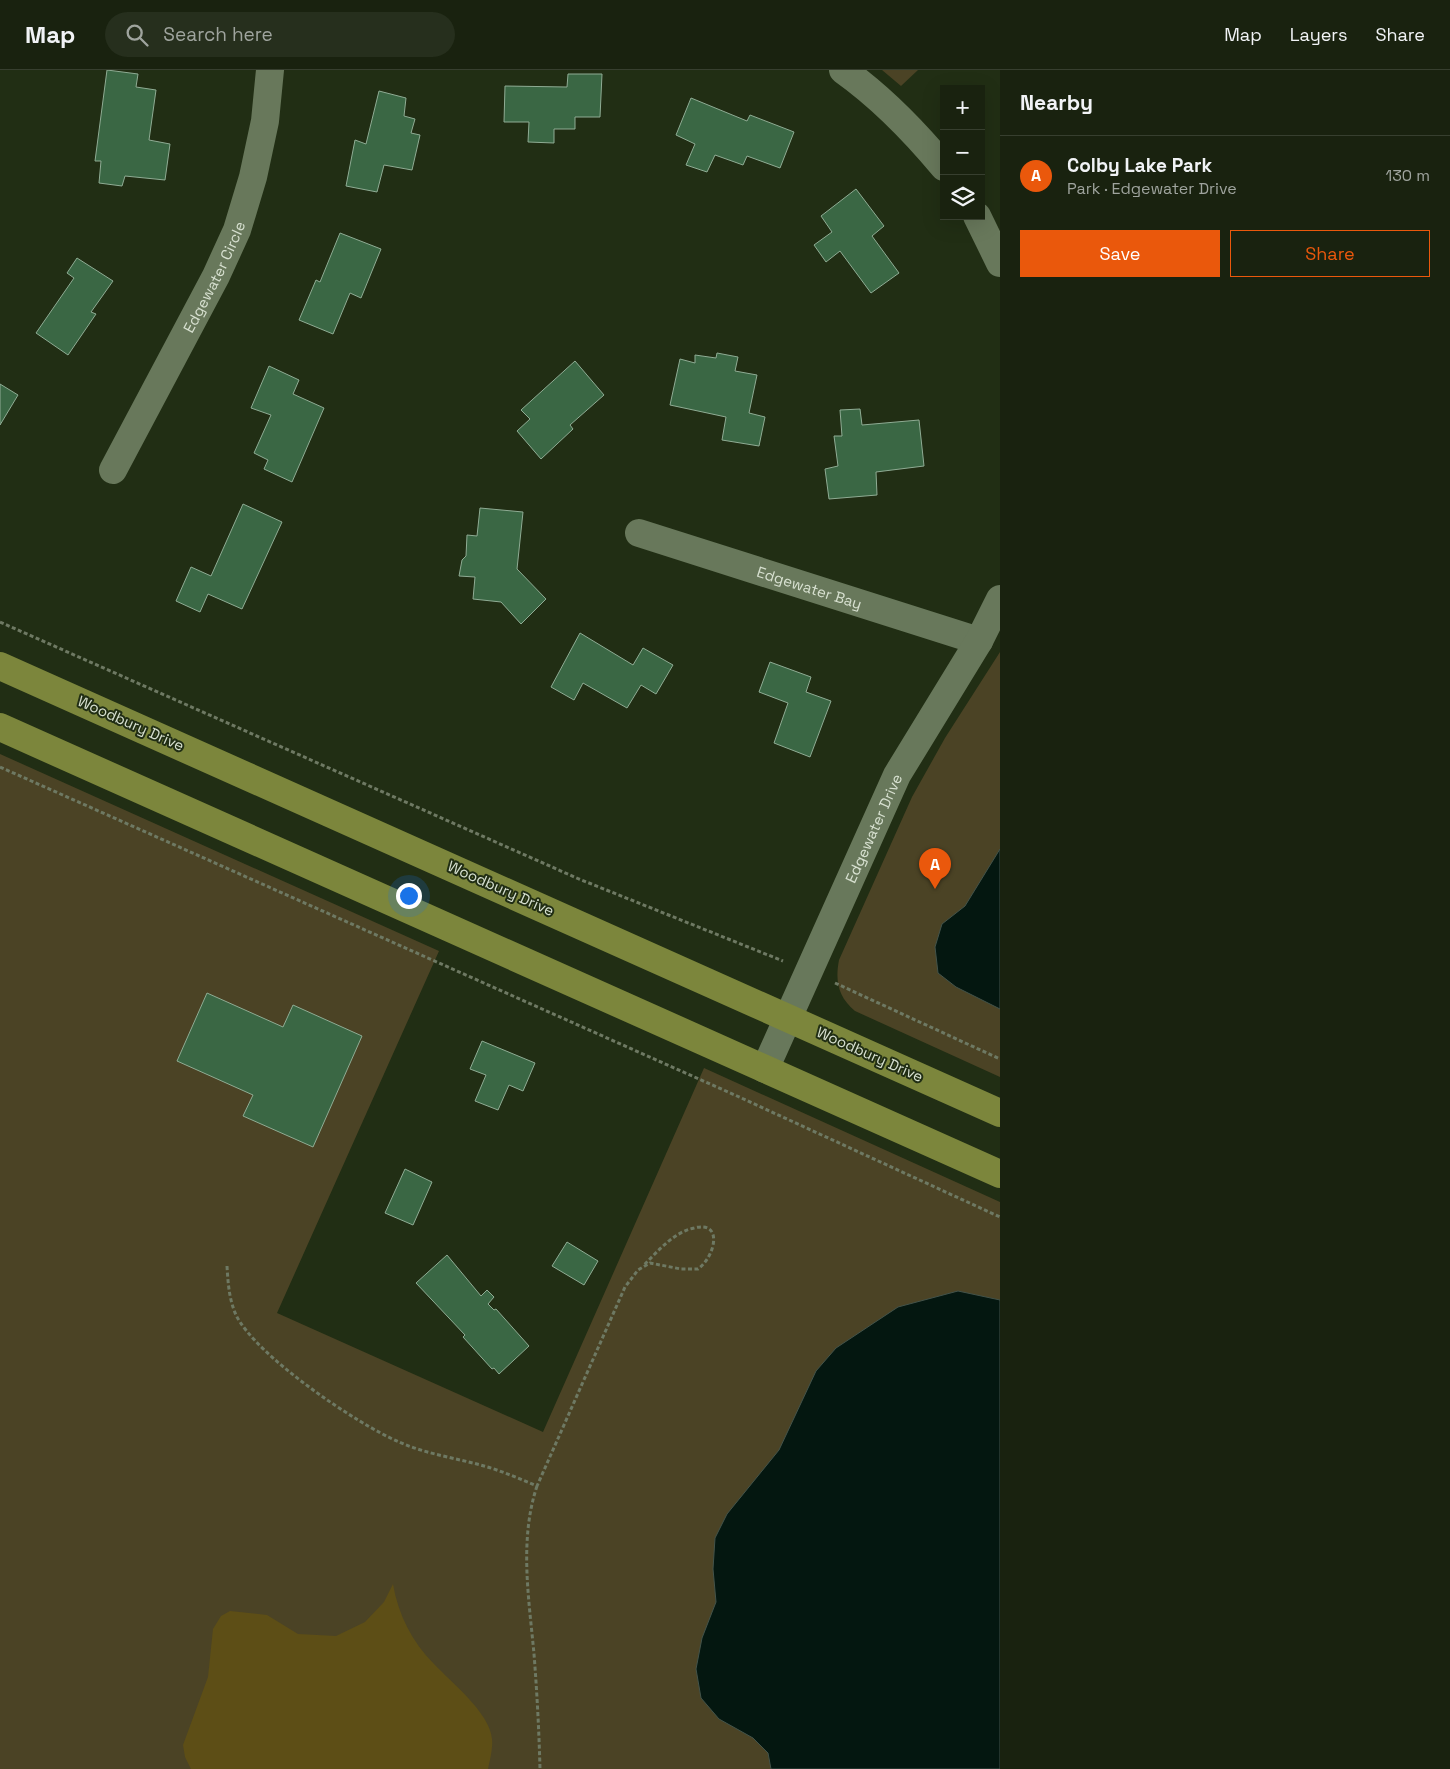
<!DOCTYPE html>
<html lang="en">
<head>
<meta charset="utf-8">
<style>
	body { margin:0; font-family:"Space Grotesk",sans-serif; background:#262f1d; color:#f1f3f6 }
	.controls { position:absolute; right:15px; top:15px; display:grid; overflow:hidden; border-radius:0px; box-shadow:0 5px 20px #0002 }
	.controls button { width:45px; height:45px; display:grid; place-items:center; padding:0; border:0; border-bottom:1px solid #373f2f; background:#19220f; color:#f1f3f6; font:25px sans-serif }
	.you { position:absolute; left:408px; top:825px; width:18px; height:18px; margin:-12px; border:4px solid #fff; border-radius:50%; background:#1a73e8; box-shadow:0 0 0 8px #1a73e833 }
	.badge { display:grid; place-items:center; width:32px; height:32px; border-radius:50%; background:#ea580c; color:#fff; font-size:16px; font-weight:700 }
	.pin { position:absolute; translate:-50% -41px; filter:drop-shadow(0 1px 2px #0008) }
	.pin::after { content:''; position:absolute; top:26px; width:18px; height:15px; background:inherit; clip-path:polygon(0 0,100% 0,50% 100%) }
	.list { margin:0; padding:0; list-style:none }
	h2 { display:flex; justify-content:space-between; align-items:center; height:65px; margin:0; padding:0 20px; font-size:21px }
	h2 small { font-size:16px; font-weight:400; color:#9fa49e }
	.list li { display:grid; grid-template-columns:32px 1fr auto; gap:15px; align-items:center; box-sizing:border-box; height:80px; padding:0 20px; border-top:1px solid #373f2f }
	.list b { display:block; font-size:19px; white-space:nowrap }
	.list p { margin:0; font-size:16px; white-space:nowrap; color:#9fa49e }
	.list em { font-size:16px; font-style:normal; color:#9fa49e }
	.actions { display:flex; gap:10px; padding:15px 20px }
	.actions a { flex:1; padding:11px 0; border:1px solid #ea580c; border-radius:0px; text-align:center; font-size:18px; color:#ea580c }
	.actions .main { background:#ea580c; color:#fff }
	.icon { flex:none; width:28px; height:28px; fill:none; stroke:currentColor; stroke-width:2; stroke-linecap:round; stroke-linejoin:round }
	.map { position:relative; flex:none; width:1000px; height:1699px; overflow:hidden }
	header { display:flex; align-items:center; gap:30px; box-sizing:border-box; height:70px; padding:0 25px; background:#19220f; border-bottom:1px solid #373f2f }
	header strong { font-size:24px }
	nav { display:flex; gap:28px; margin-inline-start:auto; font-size:18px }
	.search { width:350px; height:45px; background:#262f1d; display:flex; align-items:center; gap:12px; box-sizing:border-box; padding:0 18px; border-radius:28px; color:#9fa49e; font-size:19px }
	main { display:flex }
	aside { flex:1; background:#19220f }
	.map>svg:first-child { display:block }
</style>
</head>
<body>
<header>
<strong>Map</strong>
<div class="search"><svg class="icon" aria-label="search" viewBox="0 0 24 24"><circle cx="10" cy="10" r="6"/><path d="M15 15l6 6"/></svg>Search here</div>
<nav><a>Map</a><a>Layers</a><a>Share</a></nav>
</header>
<main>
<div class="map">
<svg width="1000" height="1699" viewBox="0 0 1000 1699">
	<rect width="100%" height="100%" fill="#212e14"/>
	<path fill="#4b4325" d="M882 0H918L901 16Z
		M1000 582V1007L855 941C838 927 835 911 839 890L912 727 945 668Z
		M0 684 439 881 277 1243 543 1362 704 998 1000 1132V1699H0Z"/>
	<path fill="#5d4e16" d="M393 1514C398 1544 412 1572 434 1594 451 1612 490 1643 492 1669 493 1678 490 1690 488 1699H191L185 1687 183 1675 208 1607 213 1559 221 1546 230 1541 267 1545 298 1564 336 1566 365 1552 384 1532Z"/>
	<path fill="#041710" stroke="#43534a" d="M1000 779V939L956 917 938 903 935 877 942 854 965 836Z
		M958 1221 1000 1230V1699H771L768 1683 753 1668 719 1649 701 1628 696 1599 702 1568 716 1532 713 1499 715 1468 727 1444 779 1380 816 1301 836 1278 898 1237Z"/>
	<path fill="#3a6744" stroke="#8fac94" d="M107 0 138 4 136 17 156 20 149 70 170 74 165 110 125 106 122 116 99 113 101 91H95Z
		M568 4H602L600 47H575V59H554V73L528 72 529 52H504L505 16 567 17Z
		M379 21 406 28 404 46 415 49 411 63 420 65 412 100 384 95 377 122 346 116 355 70 366 74Z
		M691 28 747 51 750 45 794 62 780 98 747 86 743 95 715 85 707 102 686 95 695 74 676 65Z
		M856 119 884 156 872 166 899 203 871 223 840 181 826 192 814 175 832 162 821 146Z
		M340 163 381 179 361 228 350 223 333 264 299 250 316 210 320 212Z
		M77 188 113 211 91 242 96 244 68 285 36 263 74 208 67 203Z
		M717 283 738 287 735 301 757 305 749 343 765 347 759 376 722 370 726 347 670 335 680 289 695 293V285L716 288Z
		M575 291 604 325 570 355 573 359 541 389 517 361 530 349 521 340Z
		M269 296 299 310 293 324 324 338 292 412 264 399 268 390 254 383 271 345 251 338Z
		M0 314 18 325 0 355Z
		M860 339 862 355 919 350 924 396 876 402 877 425 829 429 825 399 838 396 834 366H842L840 340Z
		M243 434 282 452 242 539 208 524 200 542 176 531 191 497 211 506Z
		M480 438 523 442 517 499 546 529 521 554 501 532 473 529 475 507 459 506 462 490 466 486 467 465 477 466Z
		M580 563 633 595 643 578 673 595 656 624 641 615 627 638 583 613 574 630 551 617Z
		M770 592 811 607 806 622 831 631 810 687 774 673 788 633 759 622Z
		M207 923 283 957 293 935 362 966 313 1077 243 1046 253 1025 177 991Z
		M482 971 535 993 523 1021 509 1015 498 1040 475 1031 486 1005 470 999Z
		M405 1099 432 1112 413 1155 385 1143Z
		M567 1172 598 1191 584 1215 552 1196Z
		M447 1185 481 1226 487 1220 494 1227 488 1234 494 1240 496 1239 529 1276 499 1304 494 1298 492 1299 463 1267 465 1265 416 1213Z"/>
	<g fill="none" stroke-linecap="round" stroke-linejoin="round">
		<path stroke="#6e7963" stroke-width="3" stroke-dasharray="4 2.5" stroke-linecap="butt" d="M0 552 579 809 783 891
			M0 697 737 1026 1000 1147
			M835 913 1000 989
			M227 1196C228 1213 229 1229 236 1245 256 1286 357 1354 399 1372 426 1384 456 1388 484 1396 502 1401 520 1409 537 1416L625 1217 638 1200 650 1193 681 1199H698C715 1187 724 1150 694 1158 674 1162 658 1181 644 1195
			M537 1416C519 1470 529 1529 534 1584 537 1622 539 1661 540 1699"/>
		<g stroke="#68785b" stroke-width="28">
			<path d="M843 0C881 27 914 61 944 97"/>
			<path d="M977 146 1000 193"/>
			<path id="s1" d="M113 400 216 206 237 160 253 107 265 51 270 0"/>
			<path id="s2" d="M639 463 979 571"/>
			<path id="s3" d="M765 999 897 705 979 571 1000 529"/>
		</g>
		<path stroke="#7c863c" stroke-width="28" d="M0 596 1000 1043
			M0 657 1000 1104"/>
	</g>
	<g text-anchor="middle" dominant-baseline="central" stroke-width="4" stroke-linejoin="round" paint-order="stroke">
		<g font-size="15" fill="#d7e0d0" stroke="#212e14">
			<text stroke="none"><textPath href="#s1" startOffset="218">Edgewater Circle</textPath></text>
			<text stroke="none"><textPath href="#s2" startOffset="179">Edgewater Bay</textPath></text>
			<text transform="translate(131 653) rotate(24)">Woodbury Drive</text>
			<text stroke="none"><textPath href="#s3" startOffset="264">Edgewater Drive</textPath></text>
			<text transform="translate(501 818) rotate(24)">Woodbury Drive</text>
			<text transform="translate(870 984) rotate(24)">Woodbury Drive</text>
		</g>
	</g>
</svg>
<div class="controls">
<button>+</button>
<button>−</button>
<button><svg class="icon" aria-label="layers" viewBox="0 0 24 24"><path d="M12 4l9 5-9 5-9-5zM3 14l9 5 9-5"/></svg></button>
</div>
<div class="you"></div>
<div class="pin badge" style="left:935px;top:819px">A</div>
</div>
<aside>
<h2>Nearby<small></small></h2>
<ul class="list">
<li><span class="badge">A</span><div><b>Colby Lake Park</b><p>Park · Edgewater Drive</p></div><em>130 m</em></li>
</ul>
<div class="actions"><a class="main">Save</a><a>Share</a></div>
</aside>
</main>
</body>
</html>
